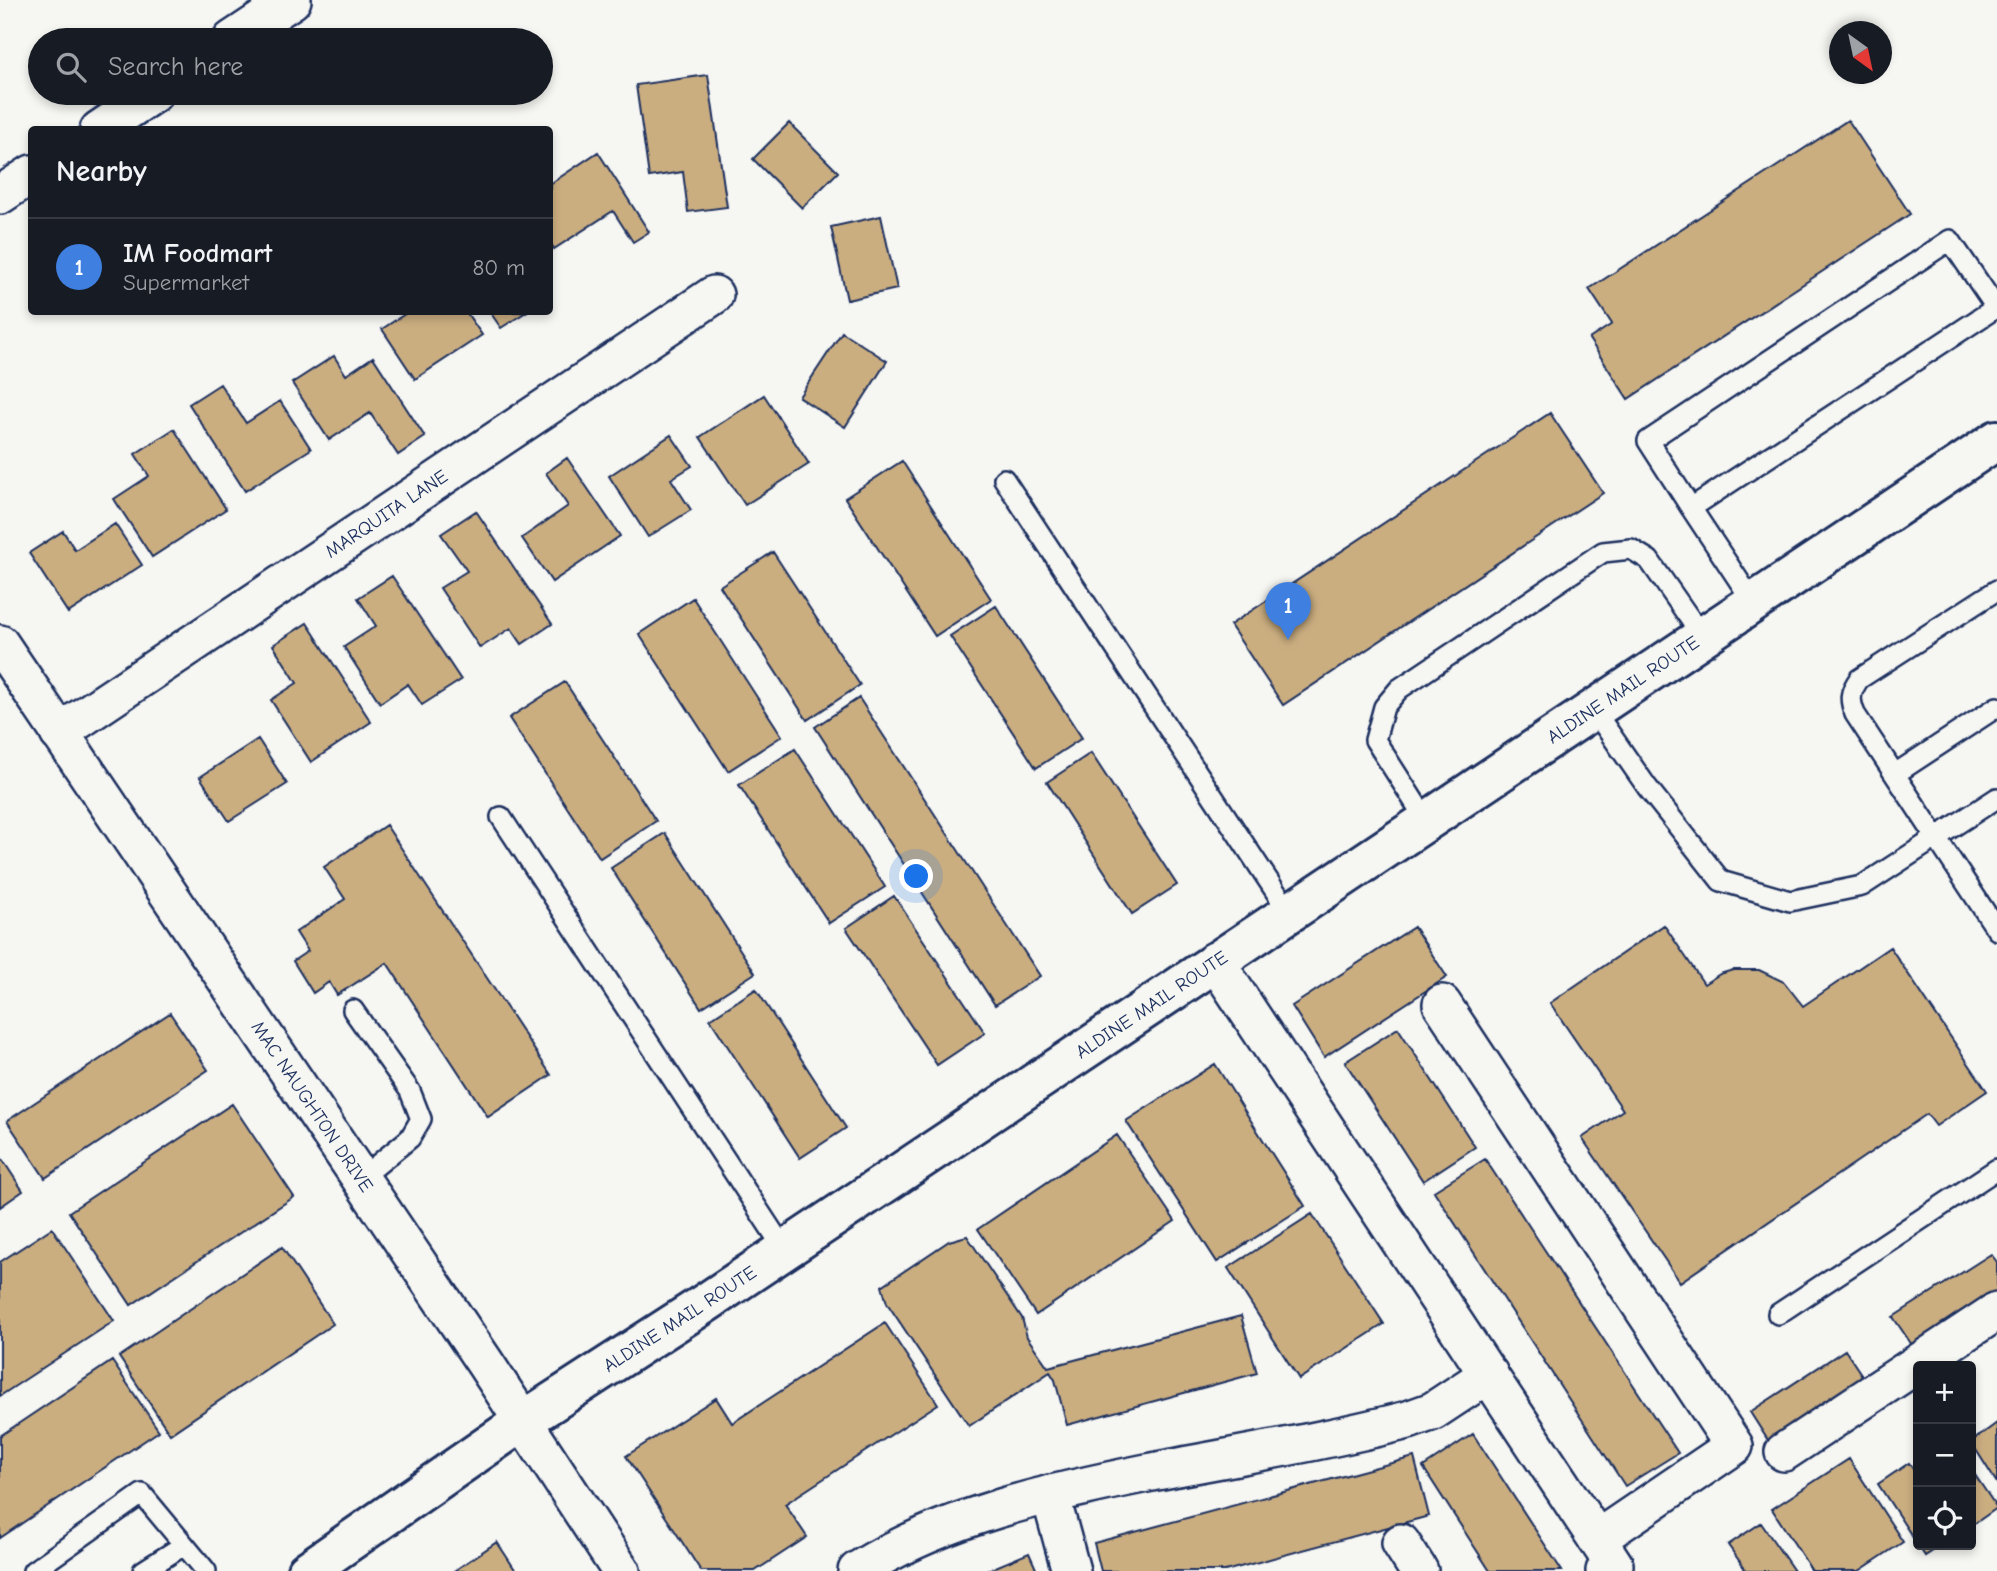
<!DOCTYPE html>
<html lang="en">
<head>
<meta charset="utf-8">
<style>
	body { margin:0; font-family:"Comic Neue",sans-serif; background:#20242c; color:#f1f3f6 }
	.controls { position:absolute; right:21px; bottom:21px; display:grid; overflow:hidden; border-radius:7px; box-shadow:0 4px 10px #0003 }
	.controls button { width:63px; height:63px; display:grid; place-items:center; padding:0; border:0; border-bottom:2px solid #363941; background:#171b24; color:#f1f3f6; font:35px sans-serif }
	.compass { position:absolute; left:1829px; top:21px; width:63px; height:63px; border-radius:50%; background:#171b24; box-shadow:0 4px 10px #0003; rotate:147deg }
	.you { position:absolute; left:917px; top:877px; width:24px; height:24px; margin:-18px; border:5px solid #fff; border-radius:50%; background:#1a73e8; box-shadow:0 0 0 10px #1a73e833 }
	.badge { display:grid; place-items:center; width:46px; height:46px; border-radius:50%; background:#0f766e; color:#fff; font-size:23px; font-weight:700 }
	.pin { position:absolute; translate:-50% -58px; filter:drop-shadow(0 2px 4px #0008) }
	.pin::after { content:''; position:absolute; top:37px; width:24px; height:21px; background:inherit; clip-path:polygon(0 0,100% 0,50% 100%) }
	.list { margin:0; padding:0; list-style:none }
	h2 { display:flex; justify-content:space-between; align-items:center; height:91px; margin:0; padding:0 28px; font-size:30px }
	h2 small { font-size:23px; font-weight:400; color:#9ea1a6 }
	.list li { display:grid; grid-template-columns:46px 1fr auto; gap:21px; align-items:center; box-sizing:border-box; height:98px; padding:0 28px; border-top:2px solid #363941 }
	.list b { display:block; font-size:26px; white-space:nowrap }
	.list p { margin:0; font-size:23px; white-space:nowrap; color:#9ea1a6 }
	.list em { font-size:23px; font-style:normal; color:#9ea1a6 }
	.icon { flex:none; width:38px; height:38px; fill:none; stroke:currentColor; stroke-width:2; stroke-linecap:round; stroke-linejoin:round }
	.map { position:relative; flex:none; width:1997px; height:1571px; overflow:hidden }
	.search { position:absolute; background:#171b24; box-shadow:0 4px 10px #0003; left:28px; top:28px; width:525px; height:77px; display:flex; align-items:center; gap:18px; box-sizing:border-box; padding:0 24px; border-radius:38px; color:#9ea1a6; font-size:26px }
	.panel { position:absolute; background:#171b24; box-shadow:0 4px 10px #0003; left:28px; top:126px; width:525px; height:189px; border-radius:7px }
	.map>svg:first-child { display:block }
</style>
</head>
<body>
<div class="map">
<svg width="1997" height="1571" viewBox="0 0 1997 1571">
	<rect width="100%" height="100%" fill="#f6f6f2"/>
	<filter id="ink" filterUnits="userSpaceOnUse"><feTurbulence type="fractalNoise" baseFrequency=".0143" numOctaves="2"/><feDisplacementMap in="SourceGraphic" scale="14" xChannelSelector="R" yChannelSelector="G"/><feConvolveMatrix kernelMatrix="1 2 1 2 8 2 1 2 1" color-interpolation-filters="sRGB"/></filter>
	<g filter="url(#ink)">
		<path fill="#cbae80" stroke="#1b2f5e" stroke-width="2" d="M708 75 727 207 688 212 683 172 649 177 636 85Z
			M1848 120 1910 214 1628 399 1589 339 1612 324 1589 289Z
			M789 123 838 172 802 208 753 159Z
			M598 152 649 232 633 242 613 211 554 249 550 242V184Z
			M881 216 897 289 847 300 831 227Z
			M408 312H466L482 335 415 379 382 329Z
			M490 312H526L501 328Z
			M842 332 887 361 845 427 799 397Z
			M334 356 346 375 373 357 425 437 398 455 370 413 329 440 292 383Z
			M220 384 246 423 280 401 311 449 245 491 189 404Z
			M764 395 809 464 745 505 700 437Z
			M1550 413 1603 493 1283 705 1230 625Z
			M174 429 226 509 152 557 114 499 149 476 135 454Z
			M671 435 692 466 671 479 691 510 648 537 609 476Z
			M567 458 620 536 552 582 522 538 568 506 546 473Z
			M902 461 991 599 935 636 845 498Z
			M476 511 552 624 522 644 511 628 480 648 440 588 467 571 441 534Z
			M115 524 142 565 68 613 29 553 63 531 75 550Z
			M773 552 860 685 807 720 720 586Z
			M392 576 461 680 422 705 408 684 380 703 344 647 376 626 358 598Z
			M693 598 782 736 728 771 639 634Z
			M996 606 1082 738 1036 768 950 636Z
			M307 623 371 722 311 762 271 700 297 683 273 645Z
			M565 682 656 821 600 858 509 718Z
			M859 698 1040 976 995 1005 815 727Z
			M258 739 287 784 229 821 200 777Z
			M795 749 885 887 829 923 739 785Z
			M1091 753 1177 885 1132 914 1047 782Z
			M386 825 551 1075 488 1117 387 963 337 995 329 982 313 993 293 961 308 951 296 932 345 899 324 867Z
			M665 833 755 973 701 1008 611 868Z
			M894 896 985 1033 937 1065 846 928Z
			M1664 925 1704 984 1720 974 1733 970H1759L1784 982 1803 1006 1890 947 1987 1091 1936 1126 1927 1114 1680 1282 1582 1138 1623 1110 1550 1003Z
			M1414 927 1447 977 1324 1057 1292 1006Z
			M756 989 846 1128 800 1158 710 1019Z
			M170 1013 208 1070 45 1178 7 1121Z
			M1398 1028 1475 1147 1423 1181 1345 1062Z
			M1215 1064 1305 1206 1217 1262 1126 1121Z
			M232 1104 294 1197 131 1305 69 1212Z
			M1117 1135 1175 1221 1036 1315 978 1229Z
			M0 1156 23 1191 0 1207Z
			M1485 1159 1678 1453 1625 1486 1434 1191Z
			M1312 1214 1384 1324 1299 1379 1228 1268Z
			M52 1228 114 1321 0 1396V1262Z
			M967 1236 1022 1318 1027 1337 1048 1367 1241 1316 1257 1373 1067 1425 1055 1380 1050 1372 969 1426 887 1303 882 1286 949 1241Z
			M282 1247 333 1324 170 1434 119 1357Z
			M1991 1254 1997 1262V1294L1914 1348 1893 1317Z
			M885 1323 938 1404 785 1504 807 1537 755 1571H701L626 1456 716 1398 732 1423Z
			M1845 1350 1867 1383 1771 1445 1750 1412Z
			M112 1361 159 1431 0 1538V1436Z
			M1997 1423V1483L1971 1442Z
			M1473 1434 1562 1571H1490L1423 1467Z
			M1414 1457 1429 1516 1225 1571H1101L1094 1543Z
			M1849 1459 1903 1542 1859 1571H1812L1772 1509Z
			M1909 1463 1918 1477V1545H1942L1925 1556 1878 1484Z
			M1971 1469 1997 1508 1971 1526Z
			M1761 1523 1794 1571H1742L1745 1569 1728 1545Z
			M497 1542 516 1571H454Z
			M1029 1553 1037 1571H986Z"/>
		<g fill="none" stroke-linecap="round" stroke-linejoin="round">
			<defs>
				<path id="lane" d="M1004 479 1289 912
					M1691 508 1648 441 1950 240 1997 309
					M1997 590 1859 679C1850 692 1849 699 1855 714L1997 930
					M1753 602 1691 508 1997 307
					M1593 709 1647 787 1721 881 1790 901 1862 886 1997 798
					M1895 774 1997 707
					M501 817 784 1249
					M1426 820 1375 740 1384 707 1399 689 1603 552 1631 549 1649 560 1702 636
					M353 1010 410 1091 421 1119 410 1138 360 1179
					M1778 1314 1997 1169
					M33 1571 142 1494 206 1571
					M143 1571 184 1545"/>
				<g id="street">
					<path d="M232 40 292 0"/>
					<path d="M99 130 154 93"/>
					<path d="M0 195 32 174"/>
					<path id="s1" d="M0 644 485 1363 621 1571"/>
					<path id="s2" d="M59 733 714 295"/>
					<path d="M1215 961 1597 1539 1614 1565 1605 1571"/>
					<path d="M1442 1004 1734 1446 1597 1539"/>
					<path d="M1784 1452 1997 1311"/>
					<path d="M1050 1494 1071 1571"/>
					<path d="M1401 1543 1419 1571"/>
					<path d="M857 1571C944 1516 1048 1493 1147 1473 1234 1456 1322 1442 1408 1420L1433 1411 1489 1374"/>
				</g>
				<g id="secondary">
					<path id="s3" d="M307 1571 523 1421 704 1304 1997 440"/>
				</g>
			</defs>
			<use href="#lane" stroke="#1b2f5e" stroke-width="24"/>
			<use href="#street" stroke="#1b2f5e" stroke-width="42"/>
			<use href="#secondary" stroke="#1b2f5e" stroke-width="44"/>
			<use href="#lane" stroke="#f6f6f2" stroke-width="19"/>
			<use href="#street" stroke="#f6f6f2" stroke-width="37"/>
			<use href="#secondary" stroke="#f6f6f2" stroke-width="38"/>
		</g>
	</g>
	<g text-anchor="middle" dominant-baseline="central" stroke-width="5" stroke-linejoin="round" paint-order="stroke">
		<g font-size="19" fill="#1b2f5e" stroke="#f6f6f2">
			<text stroke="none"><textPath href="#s2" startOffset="394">MARQUITA LANE</textPath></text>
			<text stroke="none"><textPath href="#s3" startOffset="1584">ALDINE MAIL ROUTE</textPath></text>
			<text stroke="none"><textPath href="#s3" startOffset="1017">ALDINE MAIL ROUTE</textPath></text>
			<text stroke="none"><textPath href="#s1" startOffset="558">MAC NAUGHTON DRIVE</textPath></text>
			<text stroke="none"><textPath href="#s3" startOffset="450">ALDINE MAIL ROUTE</textPath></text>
		</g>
	</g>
</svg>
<div class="controls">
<button>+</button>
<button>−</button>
<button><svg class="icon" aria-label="locate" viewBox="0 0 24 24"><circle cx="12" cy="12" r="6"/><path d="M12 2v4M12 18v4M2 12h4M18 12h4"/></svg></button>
</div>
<svg class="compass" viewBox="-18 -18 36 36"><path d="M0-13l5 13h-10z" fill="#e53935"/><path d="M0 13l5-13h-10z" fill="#9ea1a6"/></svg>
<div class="you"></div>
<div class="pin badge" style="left:1288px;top:640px;background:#3f7fe0">1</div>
<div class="search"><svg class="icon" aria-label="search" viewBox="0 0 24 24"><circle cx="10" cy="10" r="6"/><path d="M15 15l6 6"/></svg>Search here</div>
<section class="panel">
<h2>Nearby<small></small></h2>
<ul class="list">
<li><span class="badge" style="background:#3f7fe0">1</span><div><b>IM Foodmart</b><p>Supermarket</p></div><em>80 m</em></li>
</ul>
</section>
</div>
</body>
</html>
